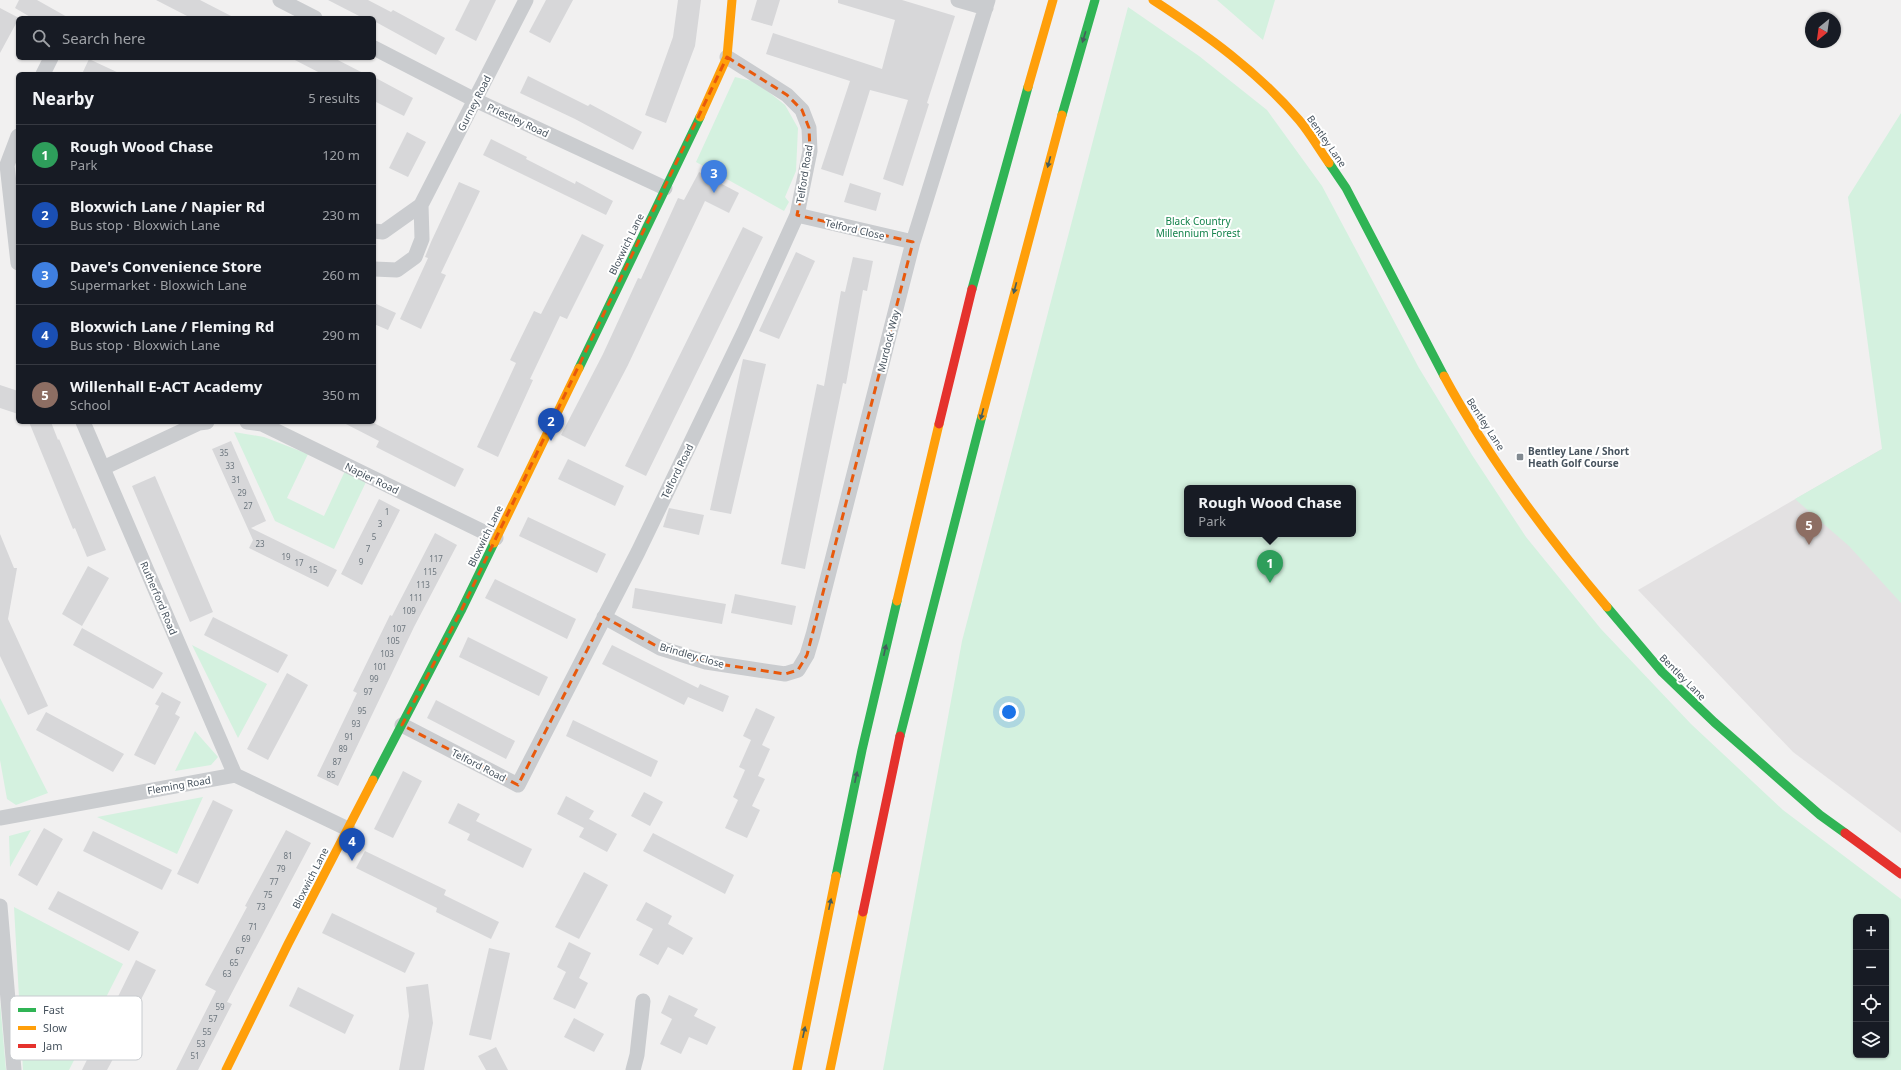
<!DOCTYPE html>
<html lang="en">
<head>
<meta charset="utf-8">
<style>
	body { margin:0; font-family:"Noto Sans",sans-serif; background:#20242c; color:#f1f3f6 }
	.controls { position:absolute; right:12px; bottom:12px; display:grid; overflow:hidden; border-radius:6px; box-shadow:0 1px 3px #0004 }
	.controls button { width:36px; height:36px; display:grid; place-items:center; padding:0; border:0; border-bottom:1px solid #363941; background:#171b24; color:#f1f3f6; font:20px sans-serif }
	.compass { position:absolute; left:1805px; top:12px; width:36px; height:36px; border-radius:50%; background:#171b24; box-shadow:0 1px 3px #0004; rotate:209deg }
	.you { position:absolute; left:1009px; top:712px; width:14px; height:14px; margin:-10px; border:3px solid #fff; border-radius:50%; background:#1a73e8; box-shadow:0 0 0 6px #1a73e833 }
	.badge { display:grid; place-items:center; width:26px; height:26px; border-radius:50%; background:#7c3aed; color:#fff; font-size:13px; font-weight:700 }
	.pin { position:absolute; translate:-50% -33px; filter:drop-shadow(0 1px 2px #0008) }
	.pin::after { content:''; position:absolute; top:21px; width:14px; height:12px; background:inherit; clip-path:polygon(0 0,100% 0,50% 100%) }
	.popup { position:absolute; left:1184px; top:485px; width:172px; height:52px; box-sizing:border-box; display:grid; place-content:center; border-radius:6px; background:#171b24; filter:drop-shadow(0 1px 3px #0005); font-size:13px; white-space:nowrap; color:#9ea1a6 }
	.popup b { font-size:15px; color:#f1f3f6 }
	.popup::after { content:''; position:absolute; left:50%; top:100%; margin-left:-8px; border:8px solid transparent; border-top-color:#171b24 }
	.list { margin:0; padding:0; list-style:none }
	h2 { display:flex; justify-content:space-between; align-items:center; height:52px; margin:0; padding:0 16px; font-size:17px }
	h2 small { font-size:13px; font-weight:400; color:#9ea1a6 }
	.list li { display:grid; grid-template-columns:26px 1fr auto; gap:12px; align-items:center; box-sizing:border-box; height:60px; padding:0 16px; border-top:1px solid #363941 }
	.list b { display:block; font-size:15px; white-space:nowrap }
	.list p { margin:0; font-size:13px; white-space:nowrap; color:#9ea1a6 }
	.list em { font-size:13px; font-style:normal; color:#9ea1a6 }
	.icon { flex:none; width:22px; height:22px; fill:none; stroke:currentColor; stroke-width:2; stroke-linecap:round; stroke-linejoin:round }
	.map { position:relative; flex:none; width:1901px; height:1070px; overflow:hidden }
	.search { position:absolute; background:#171b24; box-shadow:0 1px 3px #0004; left:16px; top:16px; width:360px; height:44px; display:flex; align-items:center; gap:10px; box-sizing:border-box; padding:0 14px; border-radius:6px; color:#9ea1a6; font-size:15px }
	.panel { position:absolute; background:#171b24; box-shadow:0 1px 3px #0004; left:16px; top:72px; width:360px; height:352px; border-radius:6px }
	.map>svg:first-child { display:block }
</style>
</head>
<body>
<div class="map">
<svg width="1901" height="1070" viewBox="0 0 1901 1070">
	<rect width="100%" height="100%" fill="#f1f0f0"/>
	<path fill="#e3e1e2" d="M1901 200V833L1793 752 1638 590 1882 449 1886 225Z"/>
	<path fill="#d4f1df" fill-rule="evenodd" d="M1217 0H1275L1263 40Z
		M1128 7 1199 56 1267 110 1322 186 1419 368 1472 455 1526 537 1601 629 1691 724 1783 810 1901 899V1070H883L962 641ZM1187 488H1353V534H1187ZM1856 917H1886V1055H1856Z
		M735 77 756 82 785 105 798 128 796 171 785 197 789 202 784 211 696 162Z
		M1901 113V603L1849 546 1795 499 1882 449 1848 197Z
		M234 432 264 437 308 454 287 498 324 516 345 471 366 482 334 549 275 521Z
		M192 645 267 684 238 738Z
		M0 698 48 793 16 805 7 799 0 760Z
		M195 731 218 757 211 765 175 771Z
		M203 797 177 854 97 817Z
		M31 830 10 867 9 836Z
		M14 907 123 964 69 1070H23Z
		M0 999V1002L6 1070H0Z"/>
	<path fill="#d7d7d9" d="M19 0H37L69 18H32L15 8Z
		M156 0H200L235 18H191Z
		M328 0H368L391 12 393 10 445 38 436 55 374 21V18H363Z
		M470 0H496L476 41 455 30Z
		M546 0H573L550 43 529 32Z
		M678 0H701L695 46 666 123 645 115 673 37Z
		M757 0H780L772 26 751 20Z
		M838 0H902L955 16 927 103 929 104 903 186 883 179 908 100 870 90 843 176 821 169 850 81 766 54 773 33 882 69 895 20 838 3Z
		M0 8 19 18 0 53Z
		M291 58H334L365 74H322Z
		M89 59 121 74H82Z
		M528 76 588 106 590 104 642 132 633 150 575 119 520 93Z
		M374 77 413 98 404 116 374 101Z
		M407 132 426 142 408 177 389 168Z
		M491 139 527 157 526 159 575 184 576 181 613 201 606 215 483 155Z
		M699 172 739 193 729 213 705 201 628 365 585 447 561 435 603 354 638 278 641 279 678 198 684 200Z
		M459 182 480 191 441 273 446 275 421 329 400 319 428 258 425 257 431 242Z
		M850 183 881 193 876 211 844 202Z
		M743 227 763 237 646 476 625 466Z
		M582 234 604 245 567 319 560 316 530 379 533 380 498 457 477 447 516 363 510 360 534 311 541 314Z
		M796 252 815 261 779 339 759 331Z
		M853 257 873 261 867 291 863 290 846 384 843 383 805 569 781 564 817 384 824 386 841 291 845 292Z
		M374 303 396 313 388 330 374 324Z
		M743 359 766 364 731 514 710 510Z
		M0 385 18 391V414L0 408Z
		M29 422H51L58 440 59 439 106 550 87 557 75 528 73 529Z
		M342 422H372L464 469 455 487 376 447 379 441Z
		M231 441 266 521 251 528 337 570 328 587 249 548 253 540 212 449Z
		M568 459 624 486 615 506 558 479Z
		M155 476 213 612 190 622 132 486Z
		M379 499 400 510 362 585 341 574Z
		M669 508 704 515 699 535 663 527Z
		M528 517 606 554 597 573 519 536Z
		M435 533 457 545 414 627 338 786 317 776 357 693 353 691 390 615 392 616Z
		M0 534 14 568H17L8 619 48 706 28 715 0 656Z
		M88 566 109 578 82 626 62 614Z
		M495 579 576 619 567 639 485 598Z
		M635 588 726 604 722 624 632 608Z
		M735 594 796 606 792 625 731 613Z
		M213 617 288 655 278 673 204 635Z
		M82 628 163 673 153 689 73 645Z
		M468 637 548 677 539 696 459 657Z
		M612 645 698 688 700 684 729 696 723 712 688 697 684 705 602 664Z
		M287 673 308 685 268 760 247 749Z
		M162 692 181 702 175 714 180 717 155 765 134 755 159 706 155 704Z
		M436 700 515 741 506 759 427 718Z
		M756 708 775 717 762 745 770 749 758 776 765 779 752 806 760 810 747 838 725 828 738 800 733 797 745 770 739 767 751 740 743 736Z
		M46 712 124 754 113 772 36 730Z
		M573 720 658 761 651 777 566 736Z
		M403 771 422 781 393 838 374 829Z
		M644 792 663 802 650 826 631 816Z
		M566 796 594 811 589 819 617 834 607 852 579 837 589 819 584 828 557 814Z
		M213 800 233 810 198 884 177 874Z
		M458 803 480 814 476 821 532 849 523 868 467 840 470 834 448 823Z
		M44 828 63 839 37 886 18 875Z
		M286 830 311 843 227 1002 232 1004 198 1070H176L216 991 205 985 247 907 245 906Z
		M93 831 172 870 162 890 83 851Z
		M653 833 734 875 725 894 643 851Z
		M365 851 446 890 444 895 499 922 491 939 436 912 437 908 356 868Z
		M584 872 608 885 579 939 555 927Z
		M58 891 139 932 129 951 48 909Z
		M646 902 672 916 668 924 693 938 683 955 668 947 658 965 639 955 653 929 636 920Z
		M332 913 415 953 405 973 322 933Z
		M569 942 591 953 579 978 588 983 575 1009 553 999 566 972 557 967Z
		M489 948 510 953 491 1040 469 1035Z
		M136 960 156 970 118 1045 120 1046 107 1070H82Z
		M428 984 433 1023 424 1070H399L409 1016 406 987Z
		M298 987 354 1015 345 1034 289 1006Z
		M669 995 698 1009 694 1016 716 1027 707 1045 689 1037 681 1054 660 1044 672 1019 661 1013Z
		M574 1018 604 1034 594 1052 564 1037Z
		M496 1047 508 1070H486L478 1056Z"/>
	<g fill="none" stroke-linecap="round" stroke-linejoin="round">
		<path stroke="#cacccf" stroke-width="15" d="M280 0 315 18
			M958 0 986 8
			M374 48 475 100 665 188
			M43 74 51 58
			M18 136 7 165 18 263
			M797 215 913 242
			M374 231 383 232 421 205 526 0
			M374 269 397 270 415 257 422 239 421 205
			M83 422 235 775
			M247 422 262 424 496 538
			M103 468 199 423 207 422
			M604 617 660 648 706 662 785 674 798 670 807 655 813 635 913 242 988 0
			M402 725 518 785 638 552 744 332 797 215 810 151 809 128 802 110 787 95 727 57
			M0 818 235 775 348 829
			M0 906 14 1070
			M633 1070 637 1055 643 1001"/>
		<path stroke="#30b455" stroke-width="9" d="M1062 115 1095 0
			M1329 163 1346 188 1444 376
			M972 289 1028 87
			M579 368 700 117
			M1607 607 1662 672 1714 722 1820 815 1845 833
			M900 736 982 416
			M373 780 461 611 494 543
			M836 876 862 750 897 601"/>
		<path stroke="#ff9f0a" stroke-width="9" d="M1153 0C1207 35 1257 71 1299 120 1310 133 1319 149 1329 163
			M1028 87 1053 0
			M700 117 727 57 732 0
			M1444 376C1488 458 1547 536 1607 607
			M982 416 1062 115
			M494 543 579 368
			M897 601 939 424
			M226 1070 288 944 373 780
			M797 1070 836 876
			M830 1070 863 912"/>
		<path stroke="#e5322d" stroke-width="9" d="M939 424 972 289
			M1845 833 1901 874
			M863 912 900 736"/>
	</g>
	<defs><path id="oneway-solid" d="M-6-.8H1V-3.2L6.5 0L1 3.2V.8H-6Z"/></defs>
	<g fill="#455d5d">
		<use href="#oneway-solid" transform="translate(1084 37) rotate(107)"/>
		<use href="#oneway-solid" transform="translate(1049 162) rotate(105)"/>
		<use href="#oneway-solid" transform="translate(1015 288) rotate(105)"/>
		<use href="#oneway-solid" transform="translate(982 414) rotate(105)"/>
		<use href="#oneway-solid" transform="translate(885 650) rotate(-77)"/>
		<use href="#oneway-solid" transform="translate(856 777) rotate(-78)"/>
		<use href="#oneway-solid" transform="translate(830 904) rotate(-78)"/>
		<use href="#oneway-solid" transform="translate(804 1032) rotate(-78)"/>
	</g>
	<path fill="none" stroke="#e8590c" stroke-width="3" stroke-dasharray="8 5" stroke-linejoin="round" d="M727 57 787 95 802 110 809 128 810 151 797 215 913 242 807 655 798 670 785 674 706 662 660 648 604 617 518 785 402 725 461 611Z"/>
	<rect fill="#828a91" stroke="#fff" stroke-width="1.5" x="1516" y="453" width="8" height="8" rx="2"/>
	<g text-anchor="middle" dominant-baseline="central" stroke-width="4" stroke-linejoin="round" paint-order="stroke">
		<g font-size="8" fill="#6c767e">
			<text x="224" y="452">35</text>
			<text x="230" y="465">33</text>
			<text x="236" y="479">31</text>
			<text x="242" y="492">29</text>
			<text x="248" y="505">27</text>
			<text x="387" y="511">1</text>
			<text x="380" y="523">3</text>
			<text x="374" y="536">5</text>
			<text x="260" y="543">23</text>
			<text x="368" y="548">7</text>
			<text x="286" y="556">19</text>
			<text x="436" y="558">117</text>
			<text x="361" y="561">9</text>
			<text x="299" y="562">17</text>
			<text x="313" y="569">15</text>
			<text x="430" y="571">115</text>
			<text x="423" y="584">113</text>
			<text x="416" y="597">111</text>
			<text x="409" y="610">109</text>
			<text x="399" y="628">107</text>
			<text x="393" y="640">105</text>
			<text x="387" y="653">103</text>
			<text x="380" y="666">101</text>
			<text x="374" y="678">99</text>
			<text x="368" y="691">97</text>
			<text x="362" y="710">95</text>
			<text x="356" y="723">93</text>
			<text x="349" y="736">91</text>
			<text x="343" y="748">89</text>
			<text x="337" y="761">87</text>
			<text x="331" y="774">85</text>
			<text x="288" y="855">81</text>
			<text x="281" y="868">79</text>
			<text x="274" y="881">77</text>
			<text x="268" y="894">75</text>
			<text x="261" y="906">73</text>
			<text x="253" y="926">71</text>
			<text x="246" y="938">69</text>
			<text x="240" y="950">67</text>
			<text x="234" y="962">65</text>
			<text x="227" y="973">63</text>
			<text x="220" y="1006">59</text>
			<text x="213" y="1018">57</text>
			<text x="207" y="1031">55</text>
			<text x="201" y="1043">53</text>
			<text x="195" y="1055">51</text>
		</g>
		<g font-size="10" fill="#47535e" stroke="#fff">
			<text transform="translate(474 103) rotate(-63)">Gurney Road</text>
			<text transform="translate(518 120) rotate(25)">Priestley Road</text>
			<text transform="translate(1327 141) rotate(55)">Bentley Lane</text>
			<text transform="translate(804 174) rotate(-81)">Telford Road</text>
			<text transform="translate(855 229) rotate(13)">Telford Close</text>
			<text transform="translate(626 244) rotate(-64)">Bloxwich Lane</text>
			<text transform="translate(888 341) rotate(-76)">Murdock Way</text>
			<text transform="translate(1486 424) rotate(57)">Bentley Lane</text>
			<text transform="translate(677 471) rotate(-64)">Telford Road</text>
			<text transform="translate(372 478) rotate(26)">Napier Road</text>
			<text transform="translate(485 536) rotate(-64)">Bloxwich Lane</text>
			<text transform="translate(159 598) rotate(67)">Rutherford Road</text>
			<text transform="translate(692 655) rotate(16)">Brindley Close</text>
			<text transform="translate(1683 677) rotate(45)">Bentley Lane</text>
			<text transform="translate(479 765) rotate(27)">Telford Road</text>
			<text transform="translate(179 785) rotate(-10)">Fleming Road</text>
			<text transform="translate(310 878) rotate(-63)">Bloxwich Lane</text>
		</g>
		<g font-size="10" fill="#13834b" stroke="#fff">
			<text x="1198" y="221">Black Country<tspan x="1198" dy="12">Millennium Forest</tspan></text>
		</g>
		<g font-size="10" font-weight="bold" fill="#47535e" stroke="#fff" text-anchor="start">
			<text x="1528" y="451">Bentley Lane / Short<tspan x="1528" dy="12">Heath Golf Course</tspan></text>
		</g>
	</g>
	<rect x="10" y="996" width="132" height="64" rx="6" fill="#fff" stroke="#c8cbcf" stroke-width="1"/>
	<rect x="18" y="1008" width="18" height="4" fill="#30b455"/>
	<rect x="18" y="1026" width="18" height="4" fill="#ff9f0a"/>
	<rect x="18" y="1044" width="18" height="4" fill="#e5322d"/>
	<g font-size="11" fill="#47535e">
		<text x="43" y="1014">Fast</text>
		<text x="43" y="1032">Slow</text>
		<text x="43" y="1050">Jam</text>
	</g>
</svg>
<div class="controls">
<button>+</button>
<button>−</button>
<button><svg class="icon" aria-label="locate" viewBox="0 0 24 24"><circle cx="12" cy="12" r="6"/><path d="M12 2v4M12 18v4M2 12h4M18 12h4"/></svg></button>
<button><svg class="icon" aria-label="layers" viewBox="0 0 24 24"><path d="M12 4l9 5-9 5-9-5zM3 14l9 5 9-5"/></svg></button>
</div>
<svg class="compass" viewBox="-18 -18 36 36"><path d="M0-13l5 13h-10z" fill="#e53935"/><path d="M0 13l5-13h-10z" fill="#9ea1a6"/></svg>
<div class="you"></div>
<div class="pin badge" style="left:1270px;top:583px;background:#2e9e5b">1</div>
<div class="popup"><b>Rough Wood Chase</b>Park</div>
<div class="pin badge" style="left:551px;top:441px;background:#1a4fb4">2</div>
<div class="pin badge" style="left:714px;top:193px;background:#3f7fe0">3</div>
<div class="pin badge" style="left:352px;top:861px;background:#1a4fb4">4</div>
<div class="pin badge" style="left:1809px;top:545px;background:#8d6e63">5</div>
<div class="search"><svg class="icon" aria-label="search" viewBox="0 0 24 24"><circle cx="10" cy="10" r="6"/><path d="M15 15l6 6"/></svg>Search here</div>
<section class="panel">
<h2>Nearby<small>5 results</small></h2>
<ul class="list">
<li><span class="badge" style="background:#2e9e5b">1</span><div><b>Rough Wood Chase</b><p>Park</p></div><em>120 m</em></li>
<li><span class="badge" style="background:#1a4fb4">2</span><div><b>Bloxwich Lane / Napier Rd</b><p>Bus stop · Bloxwich Lane</p></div><em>230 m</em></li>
<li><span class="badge" style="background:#3f7fe0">3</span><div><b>Dave's Convenience Store</b><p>Supermarket · Bloxwich Lane</p></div><em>260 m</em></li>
<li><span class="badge" style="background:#1a4fb4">4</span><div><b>Bloxwich Lane / Fleming Rd</b><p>Bus stop · Bloxwich Lane</p></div><em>290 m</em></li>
<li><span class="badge" style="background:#8d6e63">5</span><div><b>Willenhall E-ACT Academy</b><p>School</p></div><em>350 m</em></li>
</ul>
</section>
</div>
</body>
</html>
